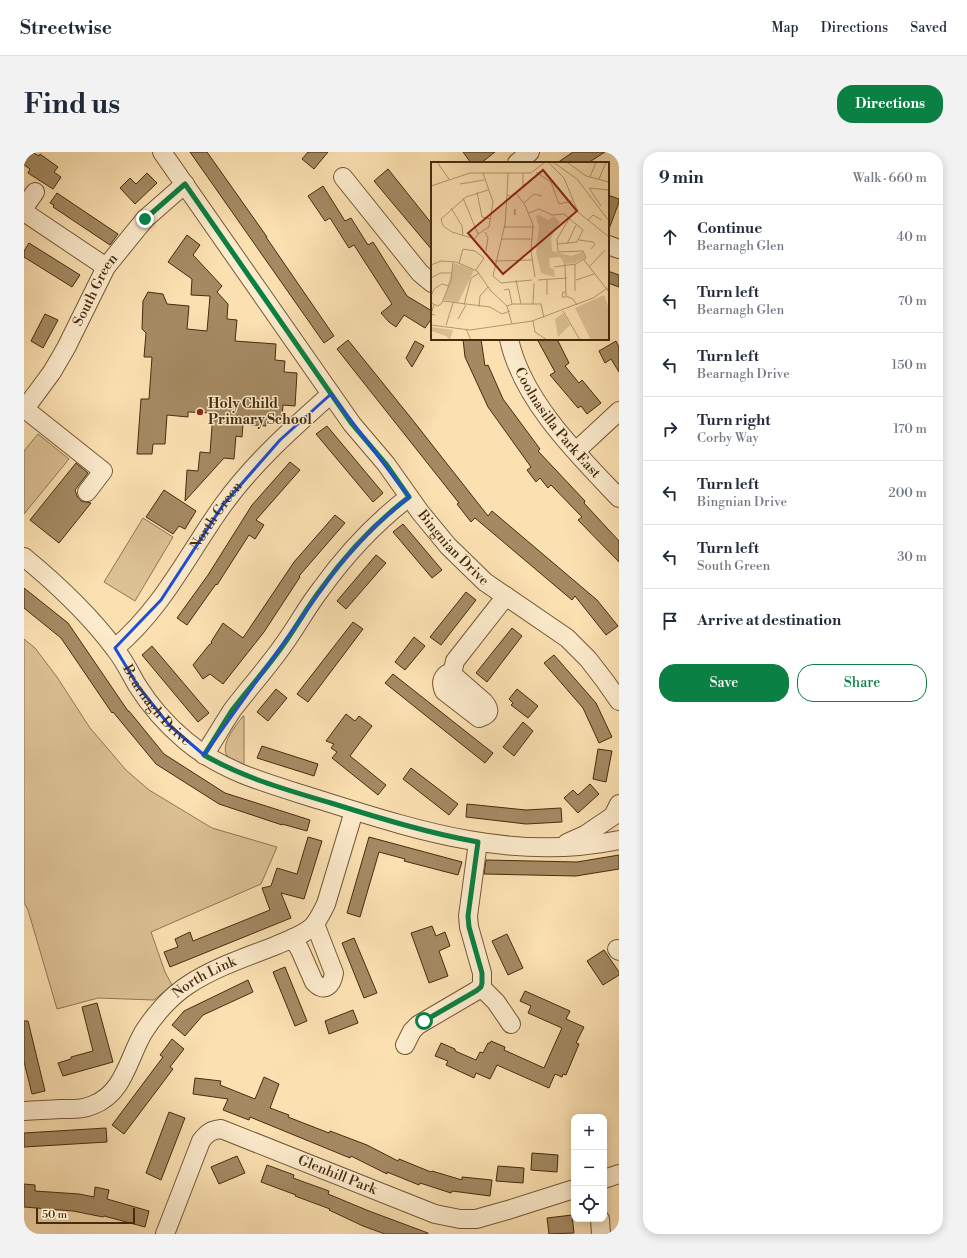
<!DOCTYPE html>
<html lang="en">
<head>
<meta charset="utf-8">
<style>
	body { margin:0; font-family:"Libre Bodoni",serif; background:#f2f2f3; color:#1f2937 }
	.controls { position:absolute; right:12px; bottom:12px; display:grid; overflow:hidden; border-radius:8px; box-shadow:0 2px 10px #0003 }
	.controls button { width:36px; height:36px; display:grid; place-items:center; padding:0; border:0; border-bottom:1px solid #e0e1e3; background:#fff; color:#1f2937; font:20px sans-serif }
	.scale { position:absolute; left:12px; bottom:10px; width:99px; box-sizing:border-box; padding-left:4px; border:2px solid #462c0e; border-top:0; font-size:11px; line-height:14px; white-space:nowrap; color:#462c0e; -webkit-text-stroke:3px #fcebcc; paint-order:stroke }
	.stop { position:absolute; width:12px; height:12px; margin:-9px; border:3px solid #0b8043; border-radius:50%; background:#fff }
	.stop.end { background:#0b8043; border-color:#fff; box-shadow:0 1px 4px #0008 }
	.list { margin:0; padding:0; list-style:none }
	h2 { display:flex; justify-content:space-between; align-items:center; height:52px; margin:0; padding:0 16px; font-size:17px }
	h2 small { font-size:13px; font-weight:400; color:#747a83 }
	.list li { display:grid; grid-template-columns:26px 1fr auto; gap:12px; align-items:center; box-sizing:border-box; height:64px; padding:0 16px; border-top:1px solid #e0e1e3 }
	.list b { display:block; font-size:15px; white-space:nowrap }
	.list p { margin:0; font-size:13px; white-space:nowrap; color:#747a83 }
	.list em { font-size:13px; font-style:normal; color:#747a83 }
	.actions { display:flex; gap:8px; padding:12px 16px }
	.actions a { flex:1; padding:9px 0; border:1px solid #0b8043; border-radius:16px; text-align:center; font-size:14px; color:#0b8043 }
	.actions .main { background:#0b8043; color:#fff }
	.icon { flex:none; width:22px; height:22px; fill:none; stroke:currentColor; stroke-width:2; stroke-linecap:round; stroke-linejoin:round }
	.map { position:relative; flex:none; width:595px; height:1082px; overflow:hidden; border-radius:16px }
	header { display:flex; align-items:center; gap:24px; box-sizing:border-box; height:56px; padding:0 20px; background:#fff; border-bottom:1px solid #e0e1e3 }
	header strong { font-size:19px }
	nav { display:flex; gap:22px; margin-inline-start:auto; font-size:14px }
	.intro { display:flex; align-items:center; justify-content:space-between; box-sizing:border-box; height:96px; padding:0 24px }
	h1 { margin:0; font-size:28px }
	.button { padding:10px 18px; border-radius:16px; background:#0b8043; color:#fff; font-size:14px; font-weight:700 }
	main { display:flex; gap:24px; padding:0 24px }
	aside { flex:1; background:#fff; border-radius:16px; box-shadow:0 2px 10px #0003 }
	.map>svg:first-child { display:block }
</style>
</head>
<body>
<header>
<strong>Streetwise</strong>
<nav><a>Map</a><a>Directions</a><a>Saved</a></nav>
</header>
<div class="intro"><h1>Find us</h1><a class="button">Directions</a></div>
<main>
<div class="map">
<svg width="595" height="1082" viewBox="0 0 595 1082">
	<rect width="100%" height="100%" fill="#fbe0b1"/>
	<filter id="stains"><feTurbulence type="fractalNoise" baseFrequency=".005" numOctaves="4"/><feColorMatrix values="0 0 0 0 .2 0 0 0 0 .09 0 0 0 0 .02 0 0 0 .5 -.17"/></filter>
	<radialGradient id="worn" r=".72"><stop offset=".6" stop-color="#630" stop-opacity="0"/><stop offset="1" stop-color="#630" stop-opacity=".3"/></radialGradient>
	<path fill="#dcc195" stroke="#917652" d="M14 282 45 307 0 362V299Z
		M119 366 149 385 111 449 80 430Z
		M0 487 11 496 33 525 66 576 102 618 125 638 188 676 253 695 237 732 127 780 141 820 148 833 130 848 74 846 33 857 4 758 0 751Z
		M219 564H220V613L203 604C196 591 212 574 219 564Z"/>
	<path fill="#a48a63" stroke="#462c0e" d="M3 0H8L15 4 16 2 34 15 30 20 37 25 29 37 4 21 6 17 0 13V6Z
		M166 0H183L243 85H242L310 184 300 191Z
		M284 0H304L290 17 278 7Z
		M439 0H471L457 11H447Z
		M549 0H581L564 11H533Z
		M364 17 408 72V98L350 29Z
		M123 21 133 31 111 52 96 36 106 26 112 32Z
		M299 34 321 69 327 66 344 93 349 90 383 144 408 159V166L401 176 380 163 372 175 365 170 357 161 368 152 330 93 325 96 306 66 301 69 284 44Z
		M33 41 94 82 86 93 29 55 30 53 26 51Z
		M584 43 595 47V50L585 77Z
		M163 83 176 93 169 103 198 134 193 140 204 152 203 167 213 168 211 189 252 192 251 208 261 209 260 220 273 221 271 254 259 253 258 265 243 264 242 274 219 272 218 285 212 284 210 307 200 306 161 349 163 318 174 319 176 300 186 301 189 261 164 260V265L143 263 141 292H129L128 302H113L117 247H125L128 205H120L122 181 118 177 119 149 124 140 139 142 143 152 165 154 163 177 183 179 186 144 167 143 168 127 144 110Z
		M5 91 56 123 48 135 0 105V99Z
		M584 119 595 123V135L584 131Z
		M21 162 34 168 19 196 7 189Z
		M439 187H457L461 214 464 213 479 247 516 297 514 299 561 349 560 351 595 389V410L554 368 558 365 527 333 524 336 516 326 512 330 503 318 507 315 464 255 441 205Z
		M513 187H533L545 211 541 214 555 231 558 228 577 251 563 262 557 254 554 256 526 223 531 220Z
		M324 188 387 266 464 364 468 359 573 448 594 474 582 483 551 444 548 448 451 366 447 370 433 352 435 351 313 197Z
		M391 189 400 194 388 215 382 206Z
		M592 189 595 195V220L587 207 581 211 575 199Z
		M303 274 359 341 349 350 292 282Z
		M266 310 276 318 232 368 240 373 231 387 225 383 193 433 192 432 163 473 153 466 184 423 228 353Z
		M52 311 64 321 51 338 53 344 57 349 67 351 35 391 6 368Z
		M140 338 172 359 161 377 155 374 149 382 122 365Z
		M311 363 321 371 275 424 276 425 240 480 199 532 186 522 179 527 169 513 185 493 188 491 187 490 199 471 219 486 270 410Z
		M379 372 418 418 408 426 369 380Z
		M352 403 362 411 322 457 313 449Z
		M0 436 44 471 104 559H105L140 602 201 641 286 668 283 679 258 672V673L195 652 132 612 89 560 88 561 37 486 0 456Z
		M442 440 452 448 417 493 406 485Z
		M329 470 339 477 284 550 273 542Z
		M488 476 498 484 463 530 452 521Z
		M390 485 401 494 381 518 371 510Z
		M128 494 185 561 174 570 118 503Z
		M530 503 572 551 588 585 575 591 559 556 520 511Z
		M369 522 469 601 461 611 361 531Z
		M252 537 263 546 244 569 233 560Z
		M493 537 514 554 504 566 487 553 489 551 485 547Z
		M322 562 331 569 335 564 348 574 326 604 362 633 354 643 308 606 313 600 307 596 310 592 302 589Z
		M499 570 509 579 490 604 479 595Z
		M238 594 294 612 290 624 233 606Z
		M574 597 588 599 582 630 569 627Z
		M387 616 434 652 425 663 379 627Z
		M566 632 575 642 554 661 540 646 549 638 554 643Z
		M443 652 502 658 537 656 538 670 502 672 442 665Z
		M284 685 298 689 280 747 257 741 267 766 146 815 140 800 154 795 151 787 166 780 169 789 246 758 238 736 247 734 253 716 273 722Z
		M345 685 438 710 434 723 380 709 381 707 355 700 336 765 323 761Z
		M595 703V717L552 724 460 722 462 708 553 710Z
		M408 774 412 784 421 780 426 794 415 799 424 824 405 831 387 781Z
		M483 782 499 816 484 823 468 789Z
		M330 786 353 841 340 846 318 791Z
		M580 798 595 820V823L579 833 563 809Z
		M261 815 283 869 271 874 249 820Z
		M224 828 229 840 179 863 161 884 148 873 160 859Z
		M501 839 546 859 542 867 560 875 552 891 555 892 542 923 539 922 538 925 531 922 525 936 473 913 466 927 452 921 450 926 422 913 424 909 411 904 417 891 431 897V899L452 908 456 900 459 901 464 891H466L467 889 481 895 480 898 520 916 538 876 504 861 507 854 496 849Z
		M73 851 89 910 39 924 34 911 47 907V905L69 899 58 855Z
		M329 858 334 871 305 882 301 869Z
		M0 869H4L21 939 8 942 0 910Z
		M148 887 160 897 146 915 149 917 100 982 88 973 139 905 136 903Z
		M240 925 255 932 246 956 265 963 264 965 305 981 306 979 343 993 374 1009 375 1007 407 1020 408 1019 438 1028V1025L468 1028 466 1044 428 1039 427 1041 396 1031 395 1033 363 1020V1022L327 1004 326 1006 226 965 225 968 199 958 204 947 169 942 171 926 197 929 196 933 231 947Z
		M145 960 161 966 137 1028 122 1021Z
		M82 976 83 990 0 995V981Z
		M508 1001 534 1003 533 1020 507 1018Z
		M213 1004 221 1021 195 1032 187 1015Z
		M243 1013 270 1023 269 1026 305 1039 304 1042 345 1059 404 1081V1082H361L339 1074 305 1058 306 1057 271 1044 272 1043 237 1030Z
		M474 1014 500 1016 499 1031 472 1029Z
		M0 1032 11 1033V1039L55 1042 70 1045 71 1035 85 1038 83 1047 125 1059 121 1075 80 1064 79 1065 49 1059 0 1055Z
		M548 1063 550 1081 525 1082 523 1066Z"/>
	<g fill="none" stroke-linecap="round" stroke-linejoin="round">
		<defs>
			<g id="minor">
				<path id="s1" d="M138 0 328 272 362 312 396 360 424 394 461 430 543 486 564 507 581 529 595 549"/>
				<path d="M493 11 506 0"/>
				<path d="M319 25 396 121 408 131"/>
				<path d="M0 56 11 40"/>
				<path d="M0 60 82 115"/>
				<path d="M584 93 595 97"/>
				<path id="s2" d="M485 187C498 248 553 302 595 346"/>
				<path d="M1 257 79 319 63 340"/>
				<path id="s3" d="M0 258 28 220 42 196 82 115 121 67 161 32"/>
				<path d="M552 299 595 259"/>
				<path id="s4" d="M0 405C34 433 65 462 91 497 100 508 106 521 113 533 126 554 143 573 162 589 200 621 249 633 296 648 395 679 490 710 595 688"/>
				<path id="s5" d="M91 496C138 457 164 402 199 353 229 311 269 276 307 242"/>
				<path d="M423 522H428L460 550C467 558 466 563 455 566L420 539C417 532 417 527 423 522Z"/>
				<path d="M428 522 431 509 482 444"/>
				<path d="M180 603C190 588 199 572 209 557 226 535 244 515 260 492 273 474 283 455 297 437 322 402 351 371 385 345"/>
				<path d="M543 691 561 683 589 664 595 652"/>
				<path d="M269 786 276 798 290 830C300 841 308 834 310 821L291 772"/>
				<path d="M593 797 595 799"/>
				<path d="M457 835 472 850 487 872"/>
				<path d="M381 893 388 879 394 873 452 839 457 835 458 831V821L445 775 444 764 454 690"/>
				<path id="s6" d="M0 959C12 958 24 958 36 957 48 957 58 958 69 953 100 941 104 907 119 881 130 863 147 844 164 833 191 815 223 805 253 793 264 788 278 784 288 775 294 769 298 760 302 752L330 659"/>
				<path d="M580 1027 595 1022"/>
				<path d="M576 1067 577 1082"/>
				<path id="s7" d="M141 1082 177 989C183 981 187 978 197 977L411 1062 436 1067H452L484 1058 550 1037"/>
			</g>
		</defs>
		<use href="#minor" stroke="#735937" stroke-width="20"/>
		<use href="#minor" stroke="#fcebcc" stroke-width="18"/>
	</g>
	<g fill="none" stroke-linecap="round" stroke-linejoin="round">
		<path stroke="#0b8043" stroke-width="5" d="M121 67 161 32 328 272 362 312 385 345C351 371 322 402 297 437 283 455 273 474 260 492 244 515 226 535 209 557 199 572 190 588 180 603 220 626 263 638 307 651 355 666 404 681 454 690L444 764 445 775 458 821V831L457 835 452 839 400 869"/>
	</g>
	<path fill="none" stroke="#1d4ed8" stroke-width="3" stroke-linejoin="round" d="M307 242 385 345 352 373 315 413 180 603 145 573 114 534 91 496 137 448 199 353 256 288Z"/>
	<circle fill="#8f2418" stroke="#fcebcc" stroke-width="1.5" cx="176" cy="260" r="4"/>
	<g text-anchor="middle" dominant-baseline="central" stroke-width="3" stroke-linejoin="round" paint-order="stroke">
		<g font-size="14" fill="#462c0e" stroke="#fcebcc">
			<text stroke="none"><textPath href="#s3" startOffset="140">South Green</textPath></text>
			<text stroke="none"><textPath href="#s2" startOffset="98">Coolnasilla Park East</textPath></text>
			<text stroke="none"><textPath href="#s5" startOffset="167">North Green</textPath></text>
			<text stroke="none"><textPath href="#s1" startOffset="492">Bingnian Drive</textPath></text>
			<text stroke="none"><textPath href="#s4" startOffset="200">Bearnagh Drive</textPath></text>
			<text stroke="none"><textPath href="#s6" startOffset="244">North Link</textPath></text>
			<text stroke="none"><textPath href="#s7" startOffset="249">Glenhill Park</textPath></text>
		</g>
		<g font-size="14" font-weight="bold" fill="#462c0e" stroke="#fcebcc" text-anchor="start">
			<text x="184" y="252">Holy Child<tspan x="184" dy="16">Primary School</tspan></text>
		</g>
	</g>
	<g transform="translate(407 10)">
		<rect width="178" height="178" fill="#fbe0b1"/>
		<path d="M108 53 118 58 123 54 129 60 120 76 121 89 140 94 152 90 154 96 144 101 133 102 129 95 118 96 119 106 123 107 124 115 110 111 105 90 108 66 105 54ZM23 101 43 108 27 141 13 138ZM173 133 178 147V177L160 178 144 146ZM132 151 139 163 127 175 124 157ZM0 165 22 168 19 178 15 174 0 169Z" fill="#dcc195"/>
		<path fill="none" stroke="#b39870" stroke-width="1" d="M6 0 18 17M122 0 146 17 178 59M136 0 155 14 178 20M118 1 133 16 147 50 178 75M105 10 120 20 128 42 141 39M77 11 76 33 79 34M92 11V25M159 15 165 0M168 17 175 0M29 22 53 18M0 24 39 11H100L114 0M46 30 51 55 60 57M84 30 94 43 102 63 100 89 104 115M76 33 74 62 62 114 70 121 101 118M32 36 47 72M93 41 103 32 111 34M170 44 158 26 178 28M20 46 31 64 32 74M84 47V53L83 48ZM98 51 108 47 121 53 133 52 152 68 146 80 126 82M157 58 162 53 171 58M73 65H103M54 70 57 76 55 89M47 72 44 77 21 70 12 64 10 57 35 35 57 28M47 72 58 65 62 40 52 11M70 77H101M148 78 162 80 164 82 160 87M136 82 145 63M153 98 178 130M64 99 101 98M28 101 32 87 44 89 53 96 45 108M134 102 135 134 142 137 146 143M144 102V129M0 103 10 99 25 100 46 109 60 129 76 144 81 162M123 105 145 102 155 96 152 89 127 90 126 77 138 57M158 105 174 88M0 116 9 111H21M85 118 90 142M107 118 136 116M116 118V133M145 118 163 112M73 128 78 127 81 142M135 130H132L131 135H135M0 134 3 127 11 122 18 124M12 139 59 145 71 152 79 149M0 141 7 144 11 141 20 118 22 100M102 142 103 121M3 143 0 152 4 153M33 143 40 116 48 111M76 144 82 142H110L113 156M48 145 49 134 57 125M132 149 149 178M27 157 35 143M102 159 104 170 116 178M0 163 39 168 101 159 162 136 178 125M15 163 22 141M35 167 40 178"/>
		<path fill="#8f2418" fill-opacity="0.15" stroke="#8f2418" stroke-width="2" d="M112 8 146 49 72 112 37 71Z"/>
		<rect width="178" height="178" fill="none" stroke="#462c0e" stroke-width="2"/>
	</g>
	<rect width="100%" height="100%" filter="url(#stains)"/>
	<rect width="100%" height="100%" fill="url(#worn)"/>
</svg>
<div class="controls">
<button>+</button>
<button>−</button>
<button><svg class="icon" aria-label="locate" viewBox="0 0 24 24"><circle cx="12" cy="12" r="6"/><path d="M12 2v4M12 18v4M2 12h4M18 12h4"/></svg></button>
</div>
<div class="scale">50 m</div>
<div class="stop" style="left:400px;top:869px"></div>
<div class="stop end" style="left:121px;top:67px"></div>
</div>
<aside>
<h2>9 min<small>Walk · 660 m</small></h2>
<ul class="list">
<li><svg class="icon" aria-label="ahead" viewBox="0 0 24 24"><path d="M12 20V5M6 11l6-6 6 6"/></svg><div><b>Continue</b><p>Bearnagh Glen</p></div><em>40 m</em></li>
<li><svg class="icon" aria-label="left" viewBox="0 0 24 24"><path d="M17 20v-9H6M10 6l-5 5 5 5"/></svg><div><b>Turn left</b><p>Bearnagh Glen</p></div><em>70 m</em></li>
<li><svg class="icon" aria-label="left" viewBox="0 0 24 24"><path d="M17 20v-9H6M10 6l-5 5 5 5"/></svg><div><b>Turn left</b><p>Bearnagh Drive</p></div><em>150 m</em></li>
<li><svg class="icon" aria-label="right" viewBox="0 0 24 24"><path d="M7 20v-9h11M14 6l5 5-5 5"/></svg><div><b>Turn right</b><p>Corby Way</p></div><em>170 m</em></li>
<li><svg class="icon" aria-label="left" viewBox="0 0 24 24"><path d="M17 20v-9H6M10 6l-5 5 5 5"/></svg><div><b>Turn left</b><p>Bingnian Drive</p></div><em>200 m</em></li>
<li><svg class="icon" aria-label="left" viewBox="0 0 24 24"><path d="M17 20v-9H6M10 6l-5 5 5 5"/></svg><div><b>Turn left</b><p>South Green</p></div><em>30 m</em></li>
<li><svg class="icon" aria-label="arrive" viewBox="0 0 24 24"><path d="M6 21V4h12l-3 4 3 4H6"/></svg><div><b>Arrive at destination</b></div></li>
</ul>
<div class="actions"><a class="main">Save</a><a>Share</a></div>
</aside>
</main>
</body>
</html>
